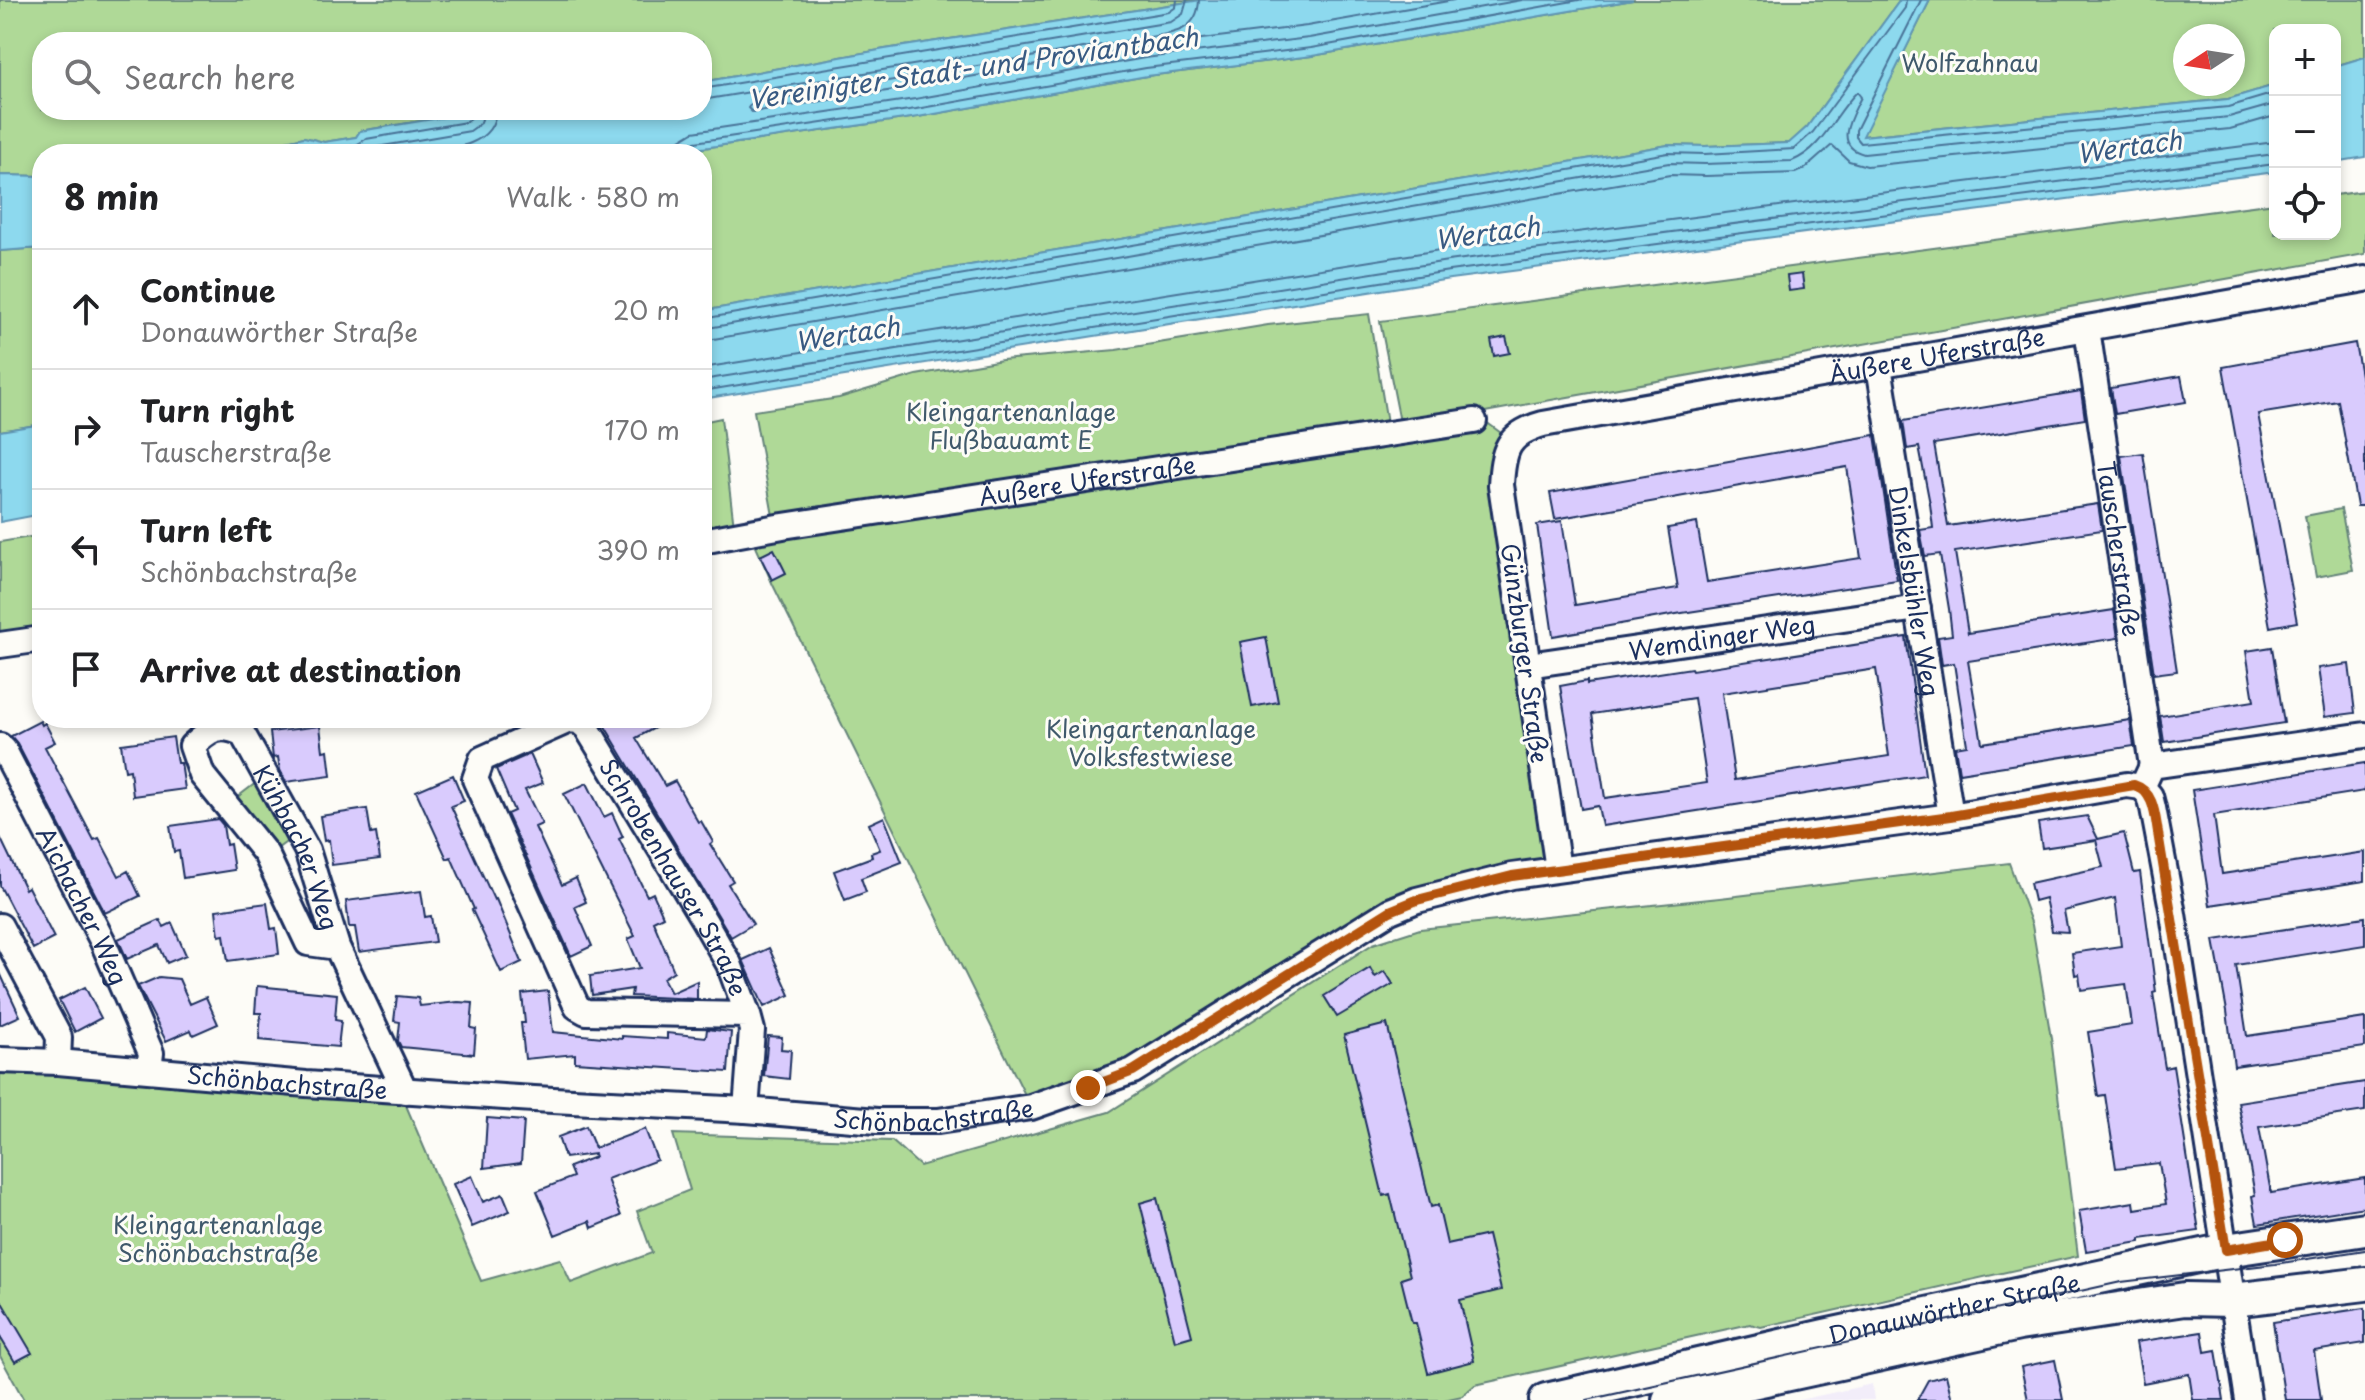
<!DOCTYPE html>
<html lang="en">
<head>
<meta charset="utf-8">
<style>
	body { margin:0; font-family:"Playpen Sans",sans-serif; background:#f2f2f2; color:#202124 }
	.controls { position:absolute; right:24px; top:24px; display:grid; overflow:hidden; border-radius:16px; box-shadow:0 4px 12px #0003 }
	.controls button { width:72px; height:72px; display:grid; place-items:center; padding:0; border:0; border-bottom:2px solid #e0e0e0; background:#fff; color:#202124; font:40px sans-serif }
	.compass { position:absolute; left:2173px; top:24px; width:72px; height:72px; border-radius:50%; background:#fff; box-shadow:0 4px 12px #0003; rotate:258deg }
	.stop { position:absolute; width:24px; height:24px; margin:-18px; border:6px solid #b45309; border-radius:50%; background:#fff }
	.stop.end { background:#b45309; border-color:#fff; box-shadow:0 2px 8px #0008 }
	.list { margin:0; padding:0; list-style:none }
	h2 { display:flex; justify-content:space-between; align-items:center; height:104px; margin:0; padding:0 32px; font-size:34px }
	h2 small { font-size:26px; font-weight:400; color:#757577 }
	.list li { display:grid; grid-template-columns:52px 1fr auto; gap:24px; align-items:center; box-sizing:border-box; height:120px; padding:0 32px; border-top:2px solid #e0e0e0 }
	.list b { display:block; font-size:30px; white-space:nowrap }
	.list p { margin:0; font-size:26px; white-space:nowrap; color:#757577 }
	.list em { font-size:26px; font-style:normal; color:#757577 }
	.icon { flex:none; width:44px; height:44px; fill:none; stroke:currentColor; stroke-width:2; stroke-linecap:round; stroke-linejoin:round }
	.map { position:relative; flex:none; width:2365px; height:1400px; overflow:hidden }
	.search { position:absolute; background:#fff; box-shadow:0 4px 12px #0003; left:32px; top:32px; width:680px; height:88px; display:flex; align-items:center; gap:20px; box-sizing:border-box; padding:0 28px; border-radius:32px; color:#757577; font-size:30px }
	.panel { position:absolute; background:#fff; box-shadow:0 4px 12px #0003; left:32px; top:144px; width:680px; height:584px; border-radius:32px }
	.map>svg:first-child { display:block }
</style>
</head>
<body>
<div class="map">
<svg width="2365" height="1400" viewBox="0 0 2365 1400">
	<rect width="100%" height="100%" fill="#fdfcf7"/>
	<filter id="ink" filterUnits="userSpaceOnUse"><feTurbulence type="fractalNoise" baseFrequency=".0125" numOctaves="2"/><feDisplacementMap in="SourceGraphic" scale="16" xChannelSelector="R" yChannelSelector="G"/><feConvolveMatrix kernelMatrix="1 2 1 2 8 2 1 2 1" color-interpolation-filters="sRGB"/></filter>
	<g filter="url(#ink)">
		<path fill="#f2edf9" d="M1872 1384 1874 1400H1799Z"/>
		<path fill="#afd997" stroke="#65847a" stroke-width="2" fill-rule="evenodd" d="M0 0H1201L885 49 702 82V42H42V110H488L360 131 356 137 324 142 304 137 227 154H42V176L0 175Z
			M1633 0H1900L1807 127 1790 143 1705 146 1668 145 702 311V154H661L918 117 1147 76 1312 56Z
			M1930 0H2365V57L2335 66V30H2275V85L2228 99 1862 136ZM2185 36H2233V84H2185Z
			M2365 191V254L1401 427 1380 321 2275 203V234H2335V195Z
			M42 248V424L0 431V251Z
			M1369 314 1389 435 1474 421 1486 422 1512 441 1505 448 1558 869 1417 900 1133 1071 1031 1107 773 585 750 533 775 527 754 411 839 398 916 375 1002 360 1116 350 1268 325Z
			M721 418 735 535 702 541V422Z
			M2341 509 2353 570 2316 577 2305 516Z
			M42 535V639L0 645V542Z
			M261 779 293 837 270 854 231 802Z
			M2009 863 2032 925 2051 1038 2078 1256 1761 1327 1750 1324 1475 1385 1462 1396 1444 1400H24L0 1356V1060L402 1096 481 1281 560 1259 571 1283 652 1253 637 1211 690 1190 673 1134 892 1141 920 1166 1109 1112 1373 944 1420 929 1720 898Z"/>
		<path fill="#8dd9ee" stroke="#5f95b4" stroke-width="2" d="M1201 0H1633L1312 56 1147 76 918 117 661 154H227L304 137 324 142 356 137 360 131 488 110H702V82L885 49Z
			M1900 0H1930L1863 136 2228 99 2275 85V172L1450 279 702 399V311L1668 145 1705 146 1789 143 1807 127Z
			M2365 57V157L2335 162V66Z
			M0 175 42 176V248L0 251Z
			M42 424V514L0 522V431Z"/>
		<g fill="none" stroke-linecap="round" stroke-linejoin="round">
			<path stroke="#497398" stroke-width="2" d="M1199 0C1198 33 1169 34 1143 38L1142 45 1145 46 1307 26 1454 0
				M1921 0 1856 130V137L1861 143 2228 107 2275 93
				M1131 40 1136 44 1132 48 913 87 752 112 748 108 751 104Z
				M702 89 1169 12 1176 7 1177 0
				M702 100 1171 22 1183 14 1187 0
				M271 154 303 146 324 150 356 145 366 139 466 122 472 117 474 110
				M361 154 371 148 470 131 481 123 484 110
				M407 154C438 149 494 152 496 110
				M677 154 680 140 693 132 915 99 1145 58 1309 38 1522 0
				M687 154 689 146 695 142 916 109 1146 68 1311 48 1579 0
				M702 319 1668 153 1705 154 1794 149 1813 132 1905 8 1906 0
				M702 329 1669 163 1705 164 1792 161C1823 149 1835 113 1857 92L1861 97C1852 116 1832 146 1864 154L2229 117 2275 104
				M702 341 1670 175 1706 176 1795 173 1806 168 1832 145 1849 161 1867 166 2230 129 2275 116
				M702 368 1446 249 2275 142
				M702 380 1448 261 2275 154
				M702 391 1449 271 2275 164"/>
		</g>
		<path fill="#d9cbfd" stroke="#1b2f5e" stroke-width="2" fill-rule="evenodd" d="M1802 274 1804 289 1789 291 1787 276Z
			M1506 337 1510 353 1494 356 1491 340Z
			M2355 343 2365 397V506H2357L2338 401 2258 414 2297 622 2270 627 2223 367Z
			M2181 376 2186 402 2115 414 2111 388Z
			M2081 391 2085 419 1934 444 1948 526 2098 504 2102 530 1955 552 1968 633 2114 610 2118 638 1968 661 1982 743 2130 720 2134 746 1959 773 1955 747 1967 745 1959 696 1954 663 1942 665 1938 637 1952 635 1949 609 1940 554 1925 556 1920 530 1933 528 1930 504 1919 447 1907 449 1903 421Z
			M1875 435 1897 580 1682 613 1553 636 1537 525 1562 521 1575 605 1678 588 1668 528 1697 523 1707 582 1861 558 1847 467 1555 519 1550 493Z
			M2143 453 2177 671 2154 674 2121 456Z
			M774 549 786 573 772 580 760 556Z
			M1266 637 1278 702 1252 707 1240 642Z
			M1906 637 1925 775 1602 826 1598 806 1581 809 1560 686 1587 681V684L1691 668 1692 670ZM1876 669 1889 756 1735 780 1722 693ZM1694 698 1707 783 1605 798 1592 714Z
			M2272 647 2284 723 2164 742 2160 716 2254 701 2246 651Z
			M2349 664 2355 713 2325 717 2318 668Z
			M600 718H673L636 738 665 786 675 781 698 822 701 821 713 842 710 844 733 881 728 884 753 924 731 937Z
			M40 721 42 725 45 723 55 742 45 747 94 840 99 838 119 876 128 871 140 896 105 913 17 743 11 736Z
			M320 726 323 751 328 750 331 776 286 782 280 770 278 757 273 758 270 732Z
			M173 737 177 763H181L185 789 133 796 130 770 125 771 121 744Z
			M530 754 543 783 525 790 542 824 535 827 562 885 576 878 586 902 575 907 592 946 571 956 507 814 514 811 496 769Z
			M2365 763V791L2214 815 2222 874 2365 852V881L2210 905 2192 790Z
			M453 775 464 801 451 806 494 900 496 899 522 962 501 972 472 910 474 909 451 857 447 859 416 791Z
			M587 783 604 817 612 813 623 837 619 839 647 896 653 893 663 916 653 921 674 971 663 978 671 993 697 981V999L631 996 632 989 592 995 590 976 640 968 628 939 635 936 564 794Z
			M367 809 371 834 376 833 380 859 332 865 329 840 324 841 320 816Z
			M2087 816 2098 839 2124 833 2134 873 2140 872 2156 992 2153 993 2165 1068 2173 1066 2199 1231 2140 1239V1242L2086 1251 2079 1211 2134 1202 2135 1209 2166 1204 2159 1163 2116 1168 2105 1095 2098 1096 2088 1032 2132 1025 2126 984 2081 990 2079 974 2075 975 2072 953 2121 946 2115 898 2064 911 2068 932 2052 931 2045 898 2034 901 2030 883 2103 867 2096 840 2042 848 2038 823Z
			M884 817 902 862 861 878 866 892 845 900 834 871 872 857 871 853 880 850 869 824Z
			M218 819 223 825 226 845 230 844 234 870 183 878 179 851 174 852 170 826Z
			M0 837 25 889 28 887 54 938 33 949 0 886Z
			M421 891 425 917 431 916 435 942 359 952 355 927H349L346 901Z
			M267 903 271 929 276 928 279 954 228 961 224 935 219 936 216 910Z
			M2365 917V945L2236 965 2247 1036 2365 1018V1047L2234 1066 2227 1011 2214 940Z
			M160 920 164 927 172 923 186 955 167 963 159 945 127 959 118 939Z
			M769 948 790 995 764 1007 743 960Z
			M1370 968 1375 977 1385 971 1393 984 1337 1017 1324 996Z
			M0 973 20 1016 0 1025Z
			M159 977 179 979 190 1004 206 997 218 1024 193 1035 191 1030 166 1041 138 986Z
			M257 986 337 994 335 1020 341 1021 338 1047 259 1040 261 1013H255Z
			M85 987 101 1018 75 1032 59 1000Z
			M548 991 553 1032 622 1039V1036L667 1039V1033L706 1037 707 1029 731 1032 728 1072 575 1062V1054L525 1059 521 1023H525L522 994Z
			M397 996 418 998 420 1006 458 1002 473 1003 471 1028 476 1029 474 1054 401 1047 398 1041 400 1022 394 1021Z
			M1387 1024 1431 1207 1438 1205 1447 1244 1488 1235 1501 1290 1460 1300 1474 1361 1428 1373 1416 1323H1412L1401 1279 1410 1276 1390 1194 1383 1196 1344 1035Z
			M768 1036 782 1037 781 1049 791 1050 789 1079 764 1076Z
			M2365 1082V1111L2259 1127 2271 1193 2365 1178V1207L2257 1224 2252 1196 2255 1195 2238 1102Z
			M487 1118 524 1121 521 1163 484 1168Z
			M586 1126 595 1148 645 1129 657 1160 607 1179 621 1216 592 1228 590 1221 555 1235 537 1191 573 1177 569 1167 595 1157 594 1154 565 1158 558 1137Z
			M472 1176 483 1202 503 1194 510 1211 472 1227 453 1184Z
			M1157 1198 1192 1336 1175 1341 1140 1203Z
			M0 1299 32 1353 15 1362 0 1337Z
			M2365 1308V1343L2314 1351 2321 1400H2285L2273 1322Z
			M2202 1332 2205 1352 2216 1350 2224 1400H2193L2189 1374 2143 1383 2136 1342Z
			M2055 1360 2063 1400H2028L2021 1367Z
			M1946 1375 1952 1400H1917L1928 1380Z"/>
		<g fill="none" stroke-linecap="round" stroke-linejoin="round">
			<defs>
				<g id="street">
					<path id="s1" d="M2087 329 2152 766"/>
					<path id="s2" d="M1879 366 1951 816"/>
					<path id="s3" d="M702 541 783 526 1474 421"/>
					<path d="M0 645 42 639"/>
					<path id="s4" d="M1528 665 1918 608"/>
					<path id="s5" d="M0 746 4 750 103 942 151 1053 149 1069"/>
					<path d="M2145 781 2152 766 2365 735"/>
					<path d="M2142 787 2150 796 2153 808 2173 914 2248 1400"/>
					<path id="s6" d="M1558 869 1501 485C1503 450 1507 434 1543 424L2365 279"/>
					<path d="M0 926 59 1037 58 1062"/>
					<path id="s7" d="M337 947 308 943 266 854 202 775 192 746C210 729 219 723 242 733L307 850 337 947 405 1091"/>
					<path id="s8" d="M0 1060 58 1062 306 1084 534 1099 746 1110 877 1121H938L1031 1107 1133 1071 1390 911 1417 900 1512 876 1951 816 2127 785 2142 787"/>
					<path id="s9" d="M746 1110 752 1030 748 1015 586 1012 577 1007 475 779 482 759 569 720 579 721 587 728 705 922 729 964 748 1015"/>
				</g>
				<g id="secondary">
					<path id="s10" d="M1546 1400 1824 1336 2226 1250 2365 1229"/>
					<path d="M1669 1400 2019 1324 2185 1299 2233 1300 2365 1284"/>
				</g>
			</defs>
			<use href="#street" stroke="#1b2f5e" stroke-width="30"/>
			<use href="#secondary" stroke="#1b2f5e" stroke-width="38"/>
			<use href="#street" stroke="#fdfcf7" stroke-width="24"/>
			<use href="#secondary" stroke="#fdfcf7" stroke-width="32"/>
			<path stroke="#1b2f5e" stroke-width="2" d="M1587 1400 2121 1282 2275 1264 2365 1250"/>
		</g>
	</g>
	<g fill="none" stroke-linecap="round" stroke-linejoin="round" filter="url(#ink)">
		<path stroke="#b45309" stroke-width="10" d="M1088 1088 1133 1071 1390 911 1417 900 1512 876 1951 816 2134 785C2154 791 2155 815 2158 833L2226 1250 2285 1240"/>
	</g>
	<g text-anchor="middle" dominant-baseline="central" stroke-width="6" stroke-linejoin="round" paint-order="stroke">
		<g font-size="24" fill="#405a6c" stroke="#fdfcf7">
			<text x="1970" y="62">Wolfzahnau</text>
			<text x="1011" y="411">Kleingartenanlage<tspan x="1011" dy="28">Flußbauamt E</tspan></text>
			<text x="1151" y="728">Kleingartenanlage<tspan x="1151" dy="28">Volksfestwiese</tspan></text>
			<text x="218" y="1224">Kleingartenanlage<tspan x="218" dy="28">Schönbachstraße</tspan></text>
		</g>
		<g font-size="24" fill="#1b2f5e" stroke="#fdfcf7">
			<text stroke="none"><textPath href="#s6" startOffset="870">Äußere Uferstraße</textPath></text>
			<text stroke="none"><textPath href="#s3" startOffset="390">Äußere Uferstraße</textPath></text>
			<text stroke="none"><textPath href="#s1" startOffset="222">Tauscherstraße</textPath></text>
			<text stroke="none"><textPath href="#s2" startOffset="228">Dinkelsbühler Weg</textPath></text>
			<text stroke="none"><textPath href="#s4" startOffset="196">Wemdinger Weg</textPath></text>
			<text transform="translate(1526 653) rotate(82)">Günzburger Straße</text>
			<text stroke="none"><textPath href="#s7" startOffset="444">Kühbacher Weg</textPath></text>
			<text stroke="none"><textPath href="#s9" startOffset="828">Schrobenhauser Straße</textPath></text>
			<text stroke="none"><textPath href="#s5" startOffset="180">Aichacher Weg</textPath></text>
			<text stroke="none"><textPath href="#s8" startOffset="288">Schönbachstraße</textPath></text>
			<text stroke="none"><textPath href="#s8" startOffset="936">Schönbachstraße</textPath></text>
			<text stroke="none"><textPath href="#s10" startOffset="418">Donauwörther Straße</textPath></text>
		</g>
		<g font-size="26" font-style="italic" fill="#385a82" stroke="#fdfcf7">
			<text transform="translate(973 67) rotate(-8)">Vereinigter Stadt- und Proviantbach</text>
			<text transform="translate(2129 146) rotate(-8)">Wertach</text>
			<text transform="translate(1487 232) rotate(-8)">Wertach</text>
			<text transform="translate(847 333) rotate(-9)">Wertach</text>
		</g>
	</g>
</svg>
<div class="controls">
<button>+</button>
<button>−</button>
<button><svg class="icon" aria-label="locate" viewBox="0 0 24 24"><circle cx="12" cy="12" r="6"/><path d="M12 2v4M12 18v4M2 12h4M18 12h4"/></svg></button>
</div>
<svg class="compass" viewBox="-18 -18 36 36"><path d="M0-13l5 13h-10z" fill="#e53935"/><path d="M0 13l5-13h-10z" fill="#757577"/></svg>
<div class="stop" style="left:2285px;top:1240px"></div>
<div class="stop end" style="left:1088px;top:1088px"></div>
<div class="search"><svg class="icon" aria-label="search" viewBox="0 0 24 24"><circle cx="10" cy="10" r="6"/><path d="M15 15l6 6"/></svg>Search here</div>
<section class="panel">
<h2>8 min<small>Walk · 580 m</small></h2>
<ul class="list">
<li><svg class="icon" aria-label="ahead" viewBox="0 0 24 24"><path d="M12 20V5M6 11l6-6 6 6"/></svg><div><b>Continue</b><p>Donauwörther Straße</p></div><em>20 m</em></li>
<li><svg class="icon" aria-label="right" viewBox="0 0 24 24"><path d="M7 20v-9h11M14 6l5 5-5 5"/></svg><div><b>Turn right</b><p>Tauscherstraße</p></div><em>170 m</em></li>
<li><svg class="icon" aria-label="left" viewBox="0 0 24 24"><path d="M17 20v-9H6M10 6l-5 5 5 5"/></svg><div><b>Turn left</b><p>Schönbachstraße</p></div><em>390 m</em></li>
<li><svg class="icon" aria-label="arrive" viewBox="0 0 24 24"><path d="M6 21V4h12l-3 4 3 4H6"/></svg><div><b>Arrive at destination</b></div></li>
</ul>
</section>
</div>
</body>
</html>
